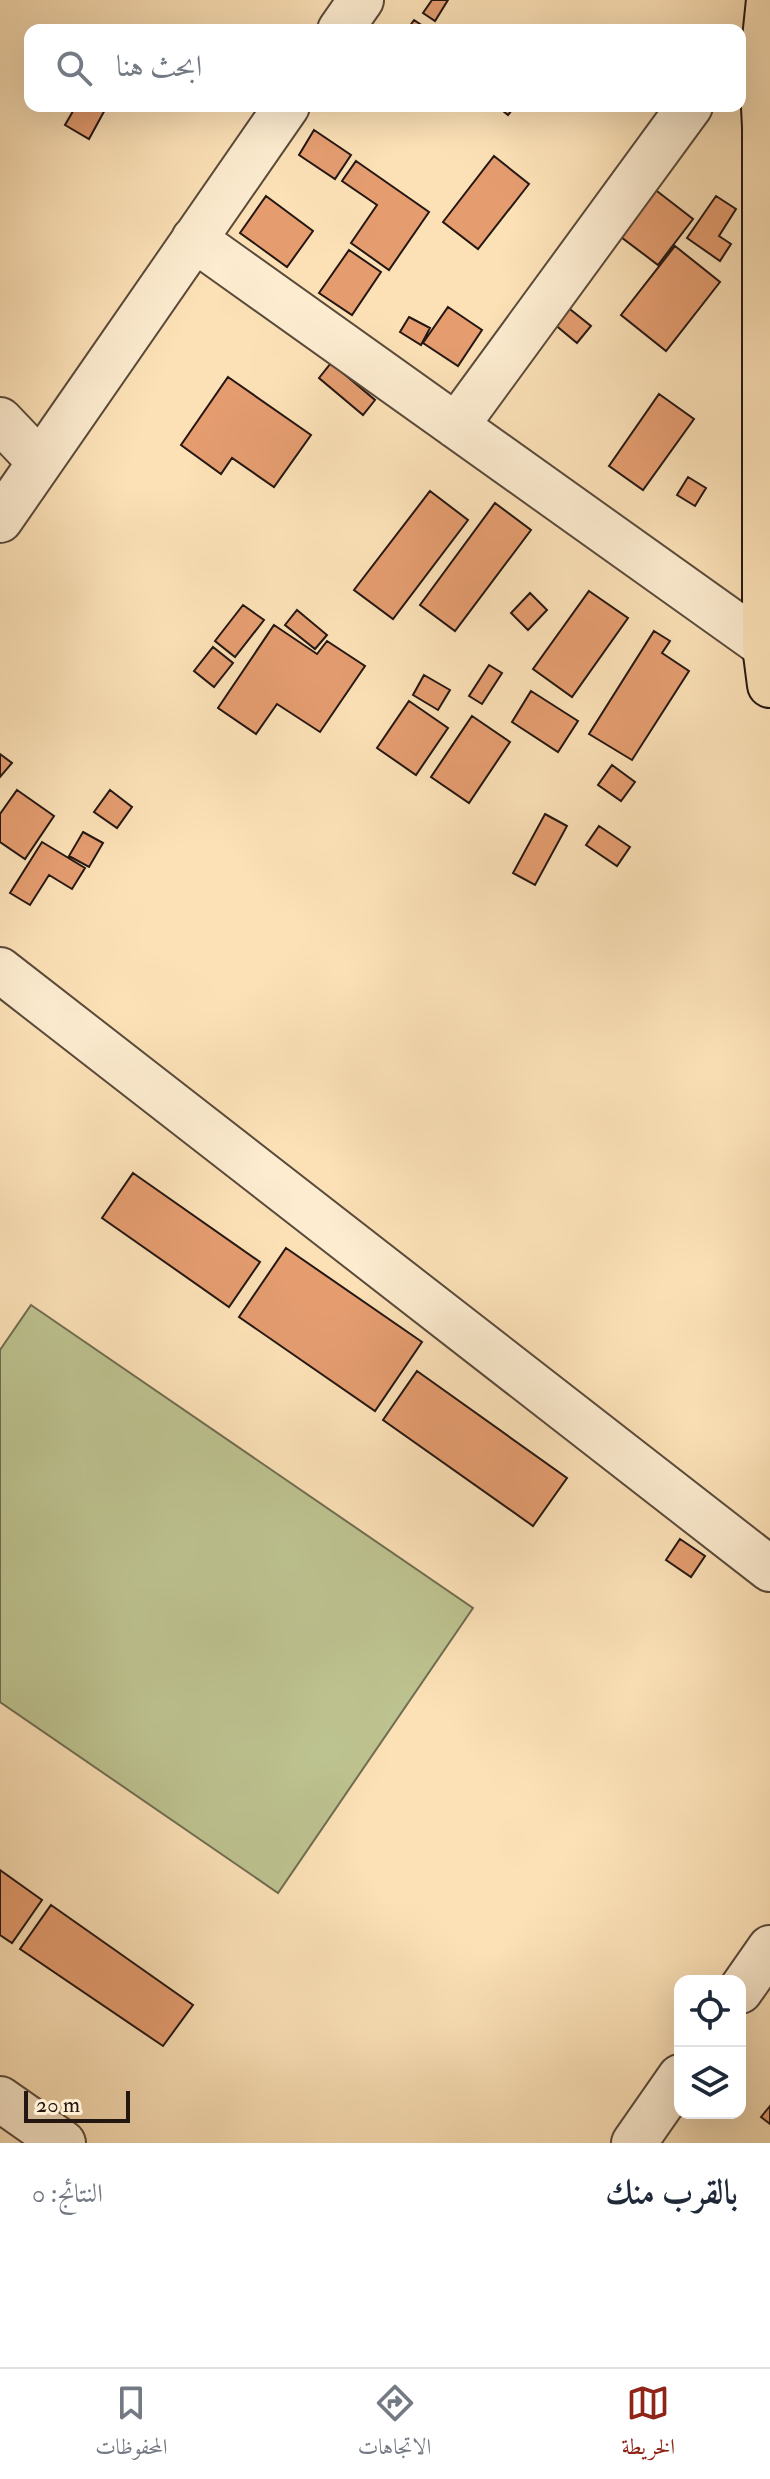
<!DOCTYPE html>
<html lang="ar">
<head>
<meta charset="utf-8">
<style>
	body { margin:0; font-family:"IM FELL Double Pica",Amiri,serif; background:#f6f6f7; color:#1f2937; direction:rtl }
	.controls { position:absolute; right:24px; bottom:24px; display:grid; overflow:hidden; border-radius:16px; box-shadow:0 8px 32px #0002 }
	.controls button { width:72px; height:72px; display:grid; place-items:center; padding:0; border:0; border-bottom:2px solid #e0e1e3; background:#fff; color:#1f2937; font:40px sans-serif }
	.scale { position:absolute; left:24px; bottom:20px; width:106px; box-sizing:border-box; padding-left:8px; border:4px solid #241712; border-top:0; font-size:22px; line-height:28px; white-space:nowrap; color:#241712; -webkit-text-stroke:6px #fdecd0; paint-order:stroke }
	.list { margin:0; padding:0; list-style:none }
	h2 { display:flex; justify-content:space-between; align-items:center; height:104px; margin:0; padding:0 32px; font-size:34px }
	h2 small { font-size:26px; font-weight:400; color:#747a83 }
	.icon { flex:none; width:44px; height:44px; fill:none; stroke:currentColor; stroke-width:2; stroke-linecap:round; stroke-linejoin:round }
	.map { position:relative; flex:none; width:770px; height:2143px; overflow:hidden; direction:ltr }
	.search { position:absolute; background:#fff; box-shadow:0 8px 32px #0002; left:24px; right:24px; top:24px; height:88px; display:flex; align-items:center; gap:20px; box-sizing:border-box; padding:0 28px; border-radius:16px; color:#747a83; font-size:30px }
	.sheet { height:224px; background:#fff }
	nav { display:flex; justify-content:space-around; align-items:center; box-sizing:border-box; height:112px; border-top:2px solid #e0e1e3; background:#fff; font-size:22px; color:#747a83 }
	nav a { display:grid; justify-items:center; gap:4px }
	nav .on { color:#8f2418 }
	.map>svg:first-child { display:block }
</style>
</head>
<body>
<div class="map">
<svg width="770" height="2143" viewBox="0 0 770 2143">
	<rect width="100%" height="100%" fill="#fce1b7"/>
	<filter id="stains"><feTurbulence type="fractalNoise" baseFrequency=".0025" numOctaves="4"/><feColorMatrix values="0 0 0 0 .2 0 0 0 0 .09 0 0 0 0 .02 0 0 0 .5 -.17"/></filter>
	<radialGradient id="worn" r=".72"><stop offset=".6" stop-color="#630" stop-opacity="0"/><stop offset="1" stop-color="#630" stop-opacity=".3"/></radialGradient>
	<path fill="#bdc390" stroke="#706d51" stroke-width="2" d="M31 1305 473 1608 278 1893 0 1702V1350Z"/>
	<path fill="#e59d70" stroke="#241712" stroke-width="2" d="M432 0H448L435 21 423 13Z
		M414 20 429 30H407Z
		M76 106H107L89 139 65 125Z
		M497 106H515L508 115Z
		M314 130 351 155 335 179 299 155Z
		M494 156 529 184 478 249 443 222Z
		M356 161 429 212 389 270 351 243 377 205 342 181Z
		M653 188 693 219 658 265 617 234Z
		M266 196 313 231 287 267 240 233Z
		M716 196 736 209 719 236 731 244 720 261 687 238Z
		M675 246 720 282 666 351 621 315Z
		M349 250 381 272 352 315 319 293Z
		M566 306 591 326 577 343 553 323Z
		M448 307 482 330 458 366 423 343Z
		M409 317 430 328 421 345 400 332Z
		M331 363 375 400 363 415 319 378Z
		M228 377 311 435 274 487 232 458 221 474 181 445Z
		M659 394 694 419 643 490 609 466Z
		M688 477 706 488 695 506 677 495Z
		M430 491 468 520 393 619 354 590Z
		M495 503 531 530 455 631 420 605Z
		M589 591 628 618 572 697 533 669Z
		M530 593 547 610 528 630 511 613Z
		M243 605 264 620 235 657 215 641Z
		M297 610 327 635 315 649 285 625Z
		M274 625 317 654 327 641 365 666 320 732 277 704 256 734 218 708Z
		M654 631 670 641 662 653 689 671 632 760 589 734Z
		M213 647 233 663 214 687 194 671Z
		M489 665 502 673 482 704 469 696Z
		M424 675 450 690 438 710 413 695Z
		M531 691 578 721 558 752 512 722Z
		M409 701 448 728 416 775 377 748Z
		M472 716 510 742 469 803 431 777Z
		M0 754 12 763 0 777Z
		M612 765 635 782 621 801 598 785Z
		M17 790 54 816 25 859 0 842V814Z
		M110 790 132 807 117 828 94 812Z
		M545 814 567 826 535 885 513 873Z
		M599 826 630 847 617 866 586 845Z
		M83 832 103 843 89 867 69 856Z
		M42 842 85 868 72 889 49 875 30 905 10 893Z
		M133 1173 260 1262 229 1307 102 1218Z
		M286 1248 422 1342 375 1411 239 1317Z
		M417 1371 567 1478 533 1526 383 1420Z
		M680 1539 705 1556 691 1577 666 1560Z
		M0 1870 42 1900 12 1943 0 1935Z
		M51 1905 193 2005 163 2046 20 1949Z
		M770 2106V2124L761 2117Z"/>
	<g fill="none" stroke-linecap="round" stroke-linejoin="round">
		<defs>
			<path id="minor" d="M340 30 361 0
				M194 239 765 646
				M0 420 40 462
				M456 426 690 106
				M0 520 287 106
				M0 970 770 1569
				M740 1991 770 1948
				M0 2099 63 2143
				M634 2143 680 2077"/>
			<path id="highway" d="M769 0 762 68 765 127V646L770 685"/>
		</defs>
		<use href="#minor" stroke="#5a4a3b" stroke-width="48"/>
		<use href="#highway" stroke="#241712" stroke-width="48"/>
		<use href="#minor" stroke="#fdecd0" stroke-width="44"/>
		<use href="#highway" stroke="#fce1b7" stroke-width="44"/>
	</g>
	<rect width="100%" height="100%" filter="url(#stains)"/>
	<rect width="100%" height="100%" fill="url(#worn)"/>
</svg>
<div class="controls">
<button><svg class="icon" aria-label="locate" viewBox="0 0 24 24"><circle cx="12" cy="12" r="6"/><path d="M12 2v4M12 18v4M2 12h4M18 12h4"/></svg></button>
<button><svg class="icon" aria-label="layers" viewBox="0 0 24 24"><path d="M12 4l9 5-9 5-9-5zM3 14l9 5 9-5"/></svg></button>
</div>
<div class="scale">20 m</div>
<div class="search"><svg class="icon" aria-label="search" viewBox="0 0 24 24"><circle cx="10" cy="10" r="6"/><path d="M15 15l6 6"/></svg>ابحث هنا</div>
</div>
<section class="sheet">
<h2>بالقرب منك<small>النتائج: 0</small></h2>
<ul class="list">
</ul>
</section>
<nav>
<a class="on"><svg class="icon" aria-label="map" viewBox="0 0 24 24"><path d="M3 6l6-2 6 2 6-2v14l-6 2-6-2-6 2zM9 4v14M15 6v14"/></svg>الخريطة</a>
<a><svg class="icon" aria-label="directions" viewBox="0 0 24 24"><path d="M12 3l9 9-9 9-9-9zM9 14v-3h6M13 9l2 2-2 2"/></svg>الاتجاهات</a>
<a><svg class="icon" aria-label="saved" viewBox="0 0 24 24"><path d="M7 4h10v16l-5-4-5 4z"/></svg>المحفوظات</a>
</nav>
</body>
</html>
